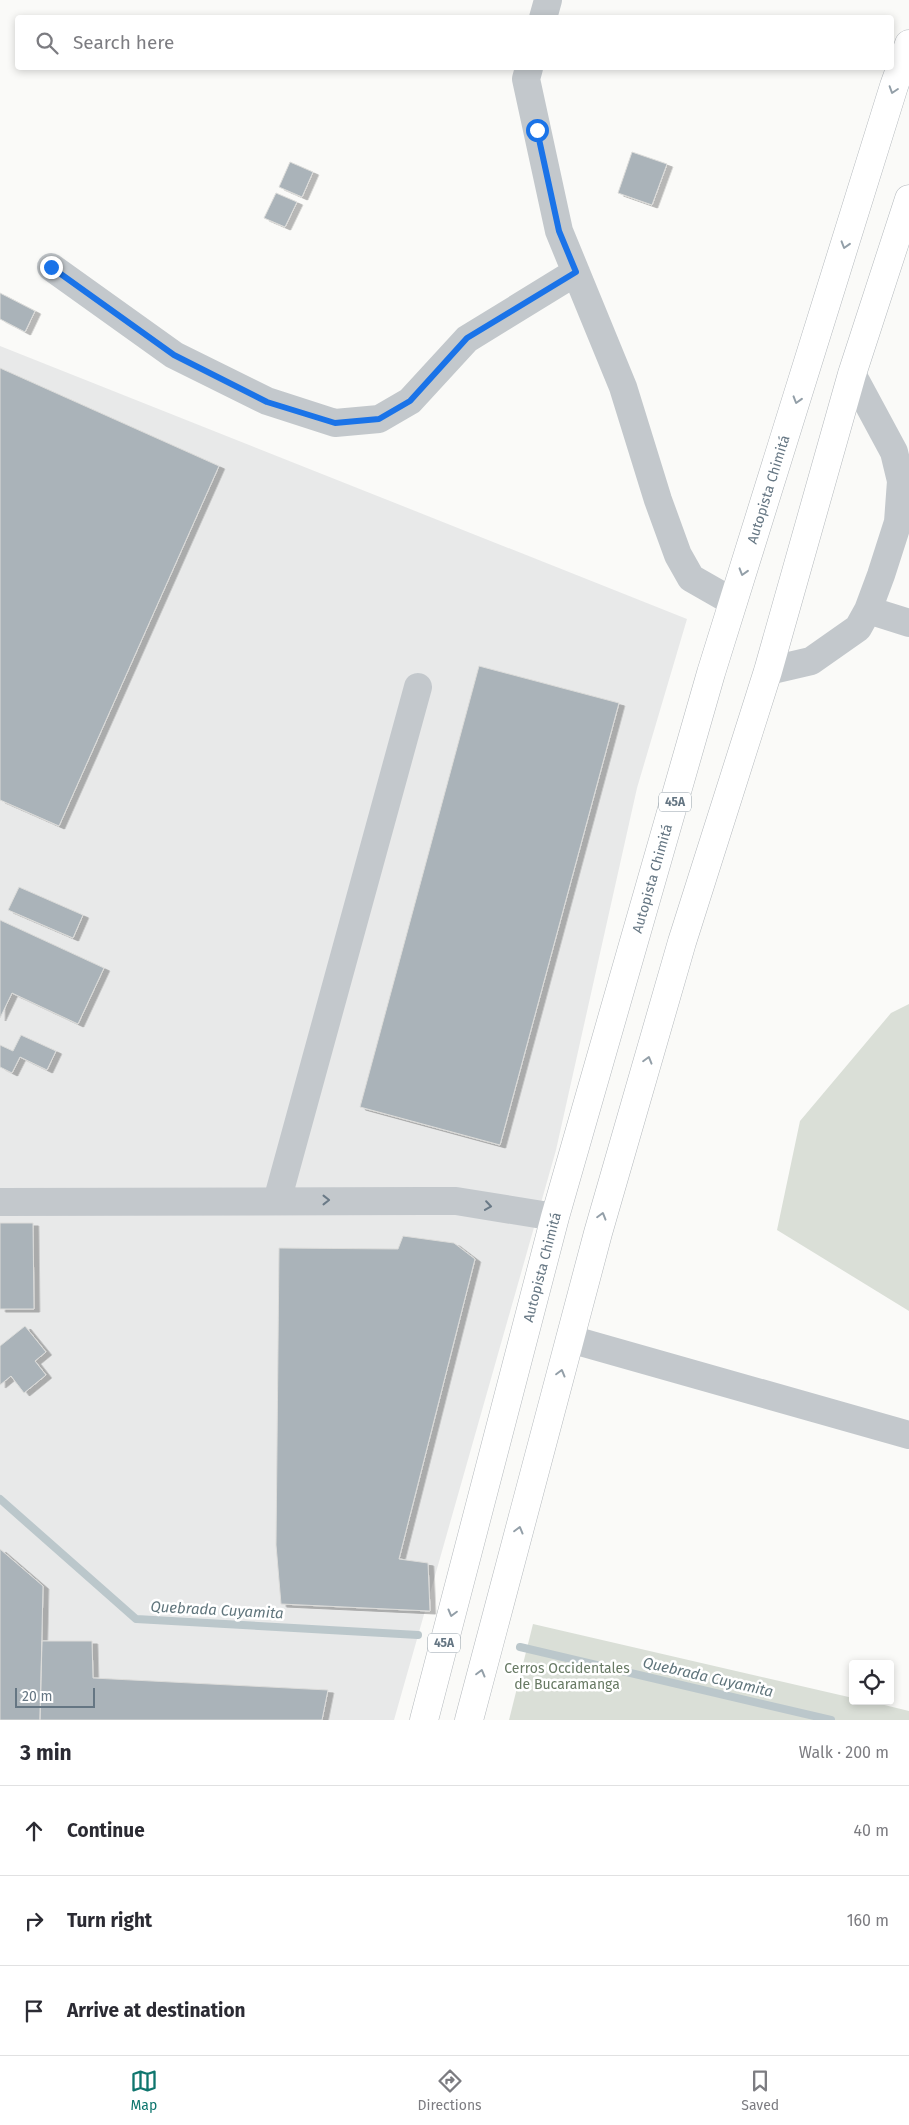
<!DOCTYPE html>
<html lang="en">
<head>
<meta charset="utf-8">
<style>
	body { margin:0; font-family:"Fira Sans",sans-serif; background:#f7f7f7; color:#2b2b33 }
	.controls { position:absolute; right:15px; bottom:15px; display:grid; overflow:hidden; border-radius:5px; box-shadow:0 2px 8px #0003 }
	.controls button { width:45px; height:45px; display:grid; place-items:center; padding:0; border:0; border-bottom:1px solid #e1e1e2; background:#fff; color:#2b2b33; font:25px sans-serif }
	.scale { position:absolute; left:15px; bottom:12px; width:80px; box-sizing:border-box; padding-left:5px; border:2px solid #657683; border-top:0; font-size:14px; line-height:18px; white-space:nowrap; color:#657683; -webkit-text-stroke:4px #fff; paint-order:stroke }
	.stop { position:absolute; width:15px; height:15px; margin:-11px; border:4px solid #1a73e8; border-radius:50%; background:#fff }
	.stop.end { background:#1a73e8; border-color:#fff; box-shadow:0 1px 5px #0008 }
	.list { margin:0; padding:0; list-style:none }
	h2 { display:flex; justify-content:space-between; align-items:center; height:65px; margin:0; padding:0 20px; font-size:21px }
	h2 small { font-size:16px; font-weight:400; color:#7c7c81 }
	.list li { display:grid; grid-template-columns:32px 1fr auto; gap:15px; align-items:center; box-sizing:border-box; height:90px; padding:0 20px; border-top:1px solid #e1e1e2 }
	.list b { display:block; font-size:19px; white-space:nowrap }
	.list em { font-size:16px; font-style:normal; color:#7c7c81 }
	.icon { flex:none; width:28px; height:28px; fill:none; stroke:currentColor; stroke-width:2; stroke-linecap:round; stroke-linejoin:round }
	.map { position:relative; flex:none; width:909px; height:1720px; overflow:hidden }
	.search { position:absolute; background:#fff; box-shadow:0 2px 8px #0003; left:15px; right:15px; top:15px; height:55px; display:flex; align-items:center; gap:12px; box-sizing:border-box; padding:0 18px; border-radius:5px; color:#7c7c81; font-size:19px }
	.sheet { height:335px; background:#fff }
	nav { display:flex; justify-content:space-around; align-items:center; box-sizing:border-box; height:70px; border-top:1px solid #e1e1e2; background:#fff; font-size:14px; color:#7c7c81 }
	nav a { display:grid; justify-items:center; gap:2px }
	nav .on { color:#0f766e }
	.map>svg:first-child { display:block }
</style>
</head>
<body>
<div class="map">
<svg width="909" height="1720" viewBox="0 0 909 1720">
	<defs>
		<filter id="shadow"><feDropShadow dx="5.5" dy="3" stdDeviation="0" flood-color="#0004"/></filter>
	</defs>
	<rect width="100%" height="100%" fill="#fafaf8"/>
	<path fill="#e8e9e9" d="M0 346 687 619 637 788 556 1150 394 1720H0Z"/>
	<path fill="#dadfd7" d="M909 1004V1311L777 1230 800 1121 891 1013Z
		M533 1624 853 1698V1701H868L909 1711V1720H509Z"/>
	<g fill="none" stroke-linecap="round" stroke-linejoin="round">
		<path stroke="#bbc7cb" stroke-width="8" d="M0 1499 136 1619 418 1635
			M520 1647 831 1720"/>
	</g>
	<path fill="#aab3b9" stroke="#dcdcda" filter="url(#shadow)" d="M632 152 667 164 652 205 618 193Z
		M290 162 313 172 302 197 279 187Z
		M276 193 297 202 285 227 264 218Z
		M0 293 35 311 25 332 0 319Z
		M0 368 219 466 59 826 0 800Z
		M479 666 619 703 500 1145 360 1107Z
		M19 887 83 915 73 938 8 910Z
		M0 920 104 968 78 1024 12 993 0 1018Z
		M21 1035 56 1051 47 1070 20 1057 12 1073 0 1067V1045L13 1051Z
		M0 1223H33L34 1309H0Z
		M403 1236 454 1243 475 1259 399 1559 428 1563 430 1611 281 1604 276 1545 279 1248 398 1249Z
		M25 1326 46 1352 35 1361 46 1375 24 1393 11 1376 0 1385V1346Z
		M0 1549 43 1586 40 1720H0Z
		M42 1641H92L93 1678 328 1690 322 1720H40Z"/>
	<g fill="none" stroke-linecap="round" stroke-linejoin="round">
		<defs>
			<g id="highway">
				<path id="s1" d="M424 1720 555 1217 711 673 894 86 909 44"/>
				<path d="M469 1720 598 1233 682 942 768 671 852 374 909 199"/>
			</g>
		</defs>
		<use href="#highway" stroke="#b4b9bd" stroke-width="29"/>
		<path stroke="#c3c8cc" stroke-width="28" d="M543 18 548 0
			M529 68 526 79 559 231 623 387 658 500 678 555 691 578 733 602
			M51 267 174 355 267 401 335 423 379 419 410 401 467 339 576 272
			M868 610 909 623
			M768 671 811 661 858 628 868 610 881 575 898 522 901 481 894 452 852 374
			M277 1201 418 687
			M0 1202 425 1201H456L555 1217
			M570 1339 909 1435"/>
		<use href="#highway" stroke="#fff" stroke-width="28"/>
	</g>
	<defs><path id="oneway-chevron" d="M-2-3.5L2.5 0L-2 3.5" fill="none" stroke-width="1.6" stroke-linecap="round" stroke-linejoin="round" transform="scale(1.25)"/></defs>
	<g stroke="#939fa8">
		<use href="#oneway-chevron" transform="translate(893 90) rotate(108)"/>
		<use href="#oneway-chevron" transform="translate(845 245) rotate(107)"/>
		<use href="#oneway-chevron" transform="translate(797 400) rotate(107)"/>
		<use href="#oneway-chevron" transform="translate(743 572) rotate(107)"/>
		<use href="#oneway-chevron" transform="translate(648 1060) rotate(-74)"/>
		<use href="#oneway-chevron" transform="translate(602 1216) rotate(-74)"/>
		<use href="#oneway-chevron" transform="translate(561 1373) rotate(-75)"/>
		<use href="#oneway-chevron" transform="translate(519 1530) rotate(-75)"/>
		<use href="#oneway-chevron" transform="translate(452 1613) rotate(105)"/>
		<use href="#oneway-chevron" transform="translate(481 1673) rotate(-75)"/>
	</g>
	<g stroke="#6a7a87">
		<use href="#oneway-chevron" transform="translate(326 1200)"/>
		<use href="#oneway-chevron" transform="translate(488 1206) rotate(8)"/>
	</g>
	<g fill="none" stroke-linecap="round" stroke-linejoin="round">
		<path stroke="#1a73e8" stroke-width="6" d="M51 267 174 355 267 402 335 423 379 419 410 401 467 338 576 272 559 231 537 130"/>
	</g>
	<g text-anchor="middle" dominant-baseline="central" stroke-width="5" stroke-linejoin="round" paint-order="stroke">
		<g fill="#fff" stroke="#939fa8" stroke-width="1">
			<rect x="659" y="792.5" width="32" height="19" rx="4"/>
			<rect x="428" y="1633.5" width="32" height="19" rx="4"/>
		</g>
		<g font-size="12" font-weight="bold" fill="#657683">
			<text x="675" y="802">45A</text>
			<text x="444" y="1643">45A</text>
		</g>
		<g font-size="14" fill="#657683" stroke="#fff">
			<text stroke="none"><textPath href="#s1" startOffset="1278">Autopista Chimitá</textPath></text>
			<text stroke="none"><textPath href="#s1" startOffset="872">Autopista Chimitá</textPath></text>
			<text stroke="none"><textPath href="#s1" startOffset="468">Autopista Chimitá</textPath></text>
		</g>
		<g font-size="14" fill="#687a64" stroke="#fff">
			<text x="567" y="1668">Cerros Occidentales<tspan x="567" dy="16">de Bucaramanga</tspan></text>
		</g>
		<g font-size="15" font-style="italic" fill="#60757c" stroke="#fff">
			<text transform="translate(217 1610) rotate(3)">Quebrada Cuyamita</text>
			<text transform="translate(708 1677) rotate(13)">Quebrada Cuyamita</text>
		</g>
	</g>
</svg>
<div class="controls">
<button><svg class="icon" aria-label="locate" viewBox="0 0 24 24"><circle cx="12" cy="12" r="6"/><path d="M12 2v4M12 18v4M2 12h4M18 12h4"/></svg></button>
</div>
<div class="scale">20 m</div>
<div class="stop" style="left:537px;top:130px"></div>
<div class="stop end" style="left:51px;top:267px"></div>
<div class="search"><svg class="icon" aria-label="search" viewBox="0 0 24 24"><circle cx="10" cy="10" r="6"/><path d="M15 15l6 6"/></svg>Search here</div>
</div>
<section class="sheet">
<h2>3 min<small>Walk · 200 m</small></h2>
<ul class="list">
<li><svg class="icon" aria-label="ahead" viewBox="0 0 24 24"><path d="M12 20V5M6 11l6-6 6 6"/></svg><div><b>Continue</b></div><em>40 m</em></li>
<li><svg class="icon" aria-label="right" viewBox="0 0 24 24"><path d="M7 20v-9h11M14 6l5 5-5 5"/></svg><div><b>Turn right</b></div><em>160 m</em></li>
<li><svg class="icon" aria-label="arrive" viewBox="0 0 24 24"><path d="M6 21V4h12l-3 4 3 4H6"/></svg><div><b>Arrive at destination</b></div></li>
</ul>
</section>
<nav>
<a class="on"><svg class="icon" aria-label="map" viewBox="0 0 24 24"><path d="M3 6l6-2 6 2 6-2v14l-6 2-6-2-6 2zM9 4v14M15 6v14"/></svg>Map</a>
<a><svg class="icon" aria-label="directions" viewBox="0 0 24 24"><path d="M12 3l9 9-9 9-9-9zM9 14v-3h6M13 9l2 2-2 2"/></svg>Directions</a>
<a><svg class="icon" aria-label="saved" viewBox="0 0 24 24"><path d="M7 4h10v16l-5-4-5 4z"/></svg>Saved</a>
</nav>
</body>
</html>
